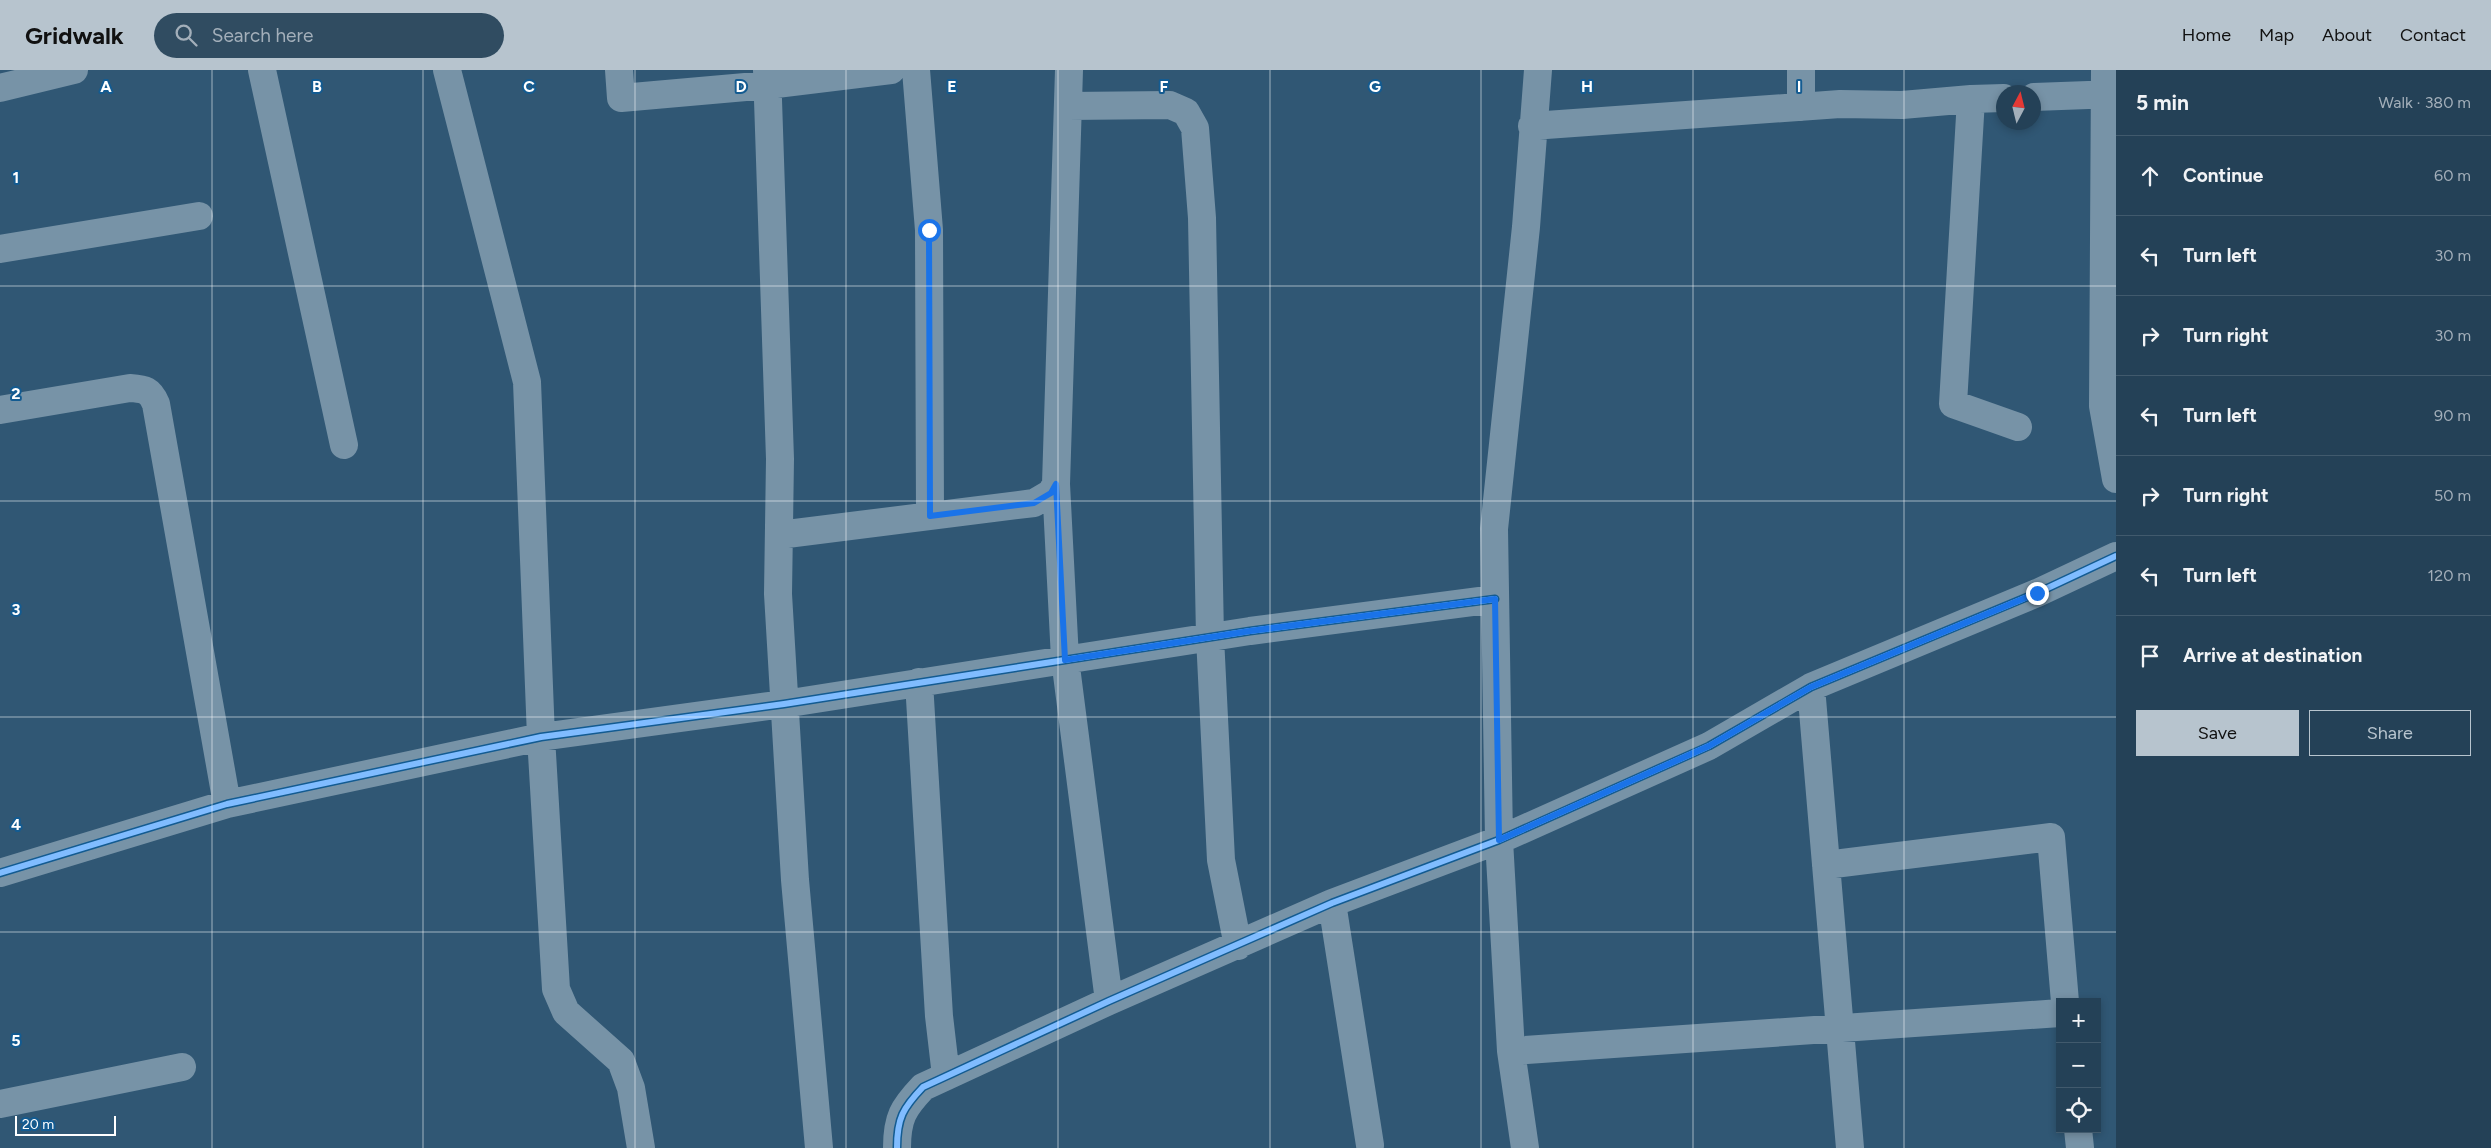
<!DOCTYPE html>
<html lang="en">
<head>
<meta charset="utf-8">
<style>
	body { margin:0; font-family:Figtree,sans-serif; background:#304c61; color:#f1f3f6 }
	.controls { position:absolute; right:15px; bottom:15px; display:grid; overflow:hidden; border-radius:0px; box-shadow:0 2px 8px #0003 }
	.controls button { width:45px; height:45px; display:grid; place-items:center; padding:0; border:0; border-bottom:1px solid #415a6d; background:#244157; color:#f1f3f6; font:25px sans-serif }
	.compass { position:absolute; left:1996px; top:15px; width:45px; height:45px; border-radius:50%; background:#244157; box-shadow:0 2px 8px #0003; rotate:7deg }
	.scale { position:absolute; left:15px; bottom:12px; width:101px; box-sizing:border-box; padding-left:5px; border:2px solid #fff; border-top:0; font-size:14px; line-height:18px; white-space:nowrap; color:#fff; -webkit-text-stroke:4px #135b91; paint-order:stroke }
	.stop { position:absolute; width:15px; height:15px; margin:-11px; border:4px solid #1a73e8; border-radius:50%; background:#fff }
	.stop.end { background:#1a73e8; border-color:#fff; box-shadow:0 1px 5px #0008 }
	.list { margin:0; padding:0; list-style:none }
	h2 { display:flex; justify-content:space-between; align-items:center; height:65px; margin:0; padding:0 20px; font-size:21px }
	h2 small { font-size:16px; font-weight:400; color:#a3afba }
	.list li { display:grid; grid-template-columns:32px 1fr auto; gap:15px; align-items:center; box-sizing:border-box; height:80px; padding:0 20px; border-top:1px solid #415a6d }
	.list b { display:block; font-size:19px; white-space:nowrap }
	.list em { font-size:16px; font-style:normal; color:#a3afba }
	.actions { display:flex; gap:10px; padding:15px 20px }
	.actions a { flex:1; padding:11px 0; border:1px solid #b7c4ce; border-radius:0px; text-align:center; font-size:18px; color:#b7c4ce }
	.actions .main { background:#b7c4ce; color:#111 }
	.icon { flex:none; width:28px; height:28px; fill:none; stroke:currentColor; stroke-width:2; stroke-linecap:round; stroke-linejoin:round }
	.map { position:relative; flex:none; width:2116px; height:1078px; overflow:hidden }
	header { display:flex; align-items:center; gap:30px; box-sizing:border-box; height:70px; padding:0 25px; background:#b7c4ce; color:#111 }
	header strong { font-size:24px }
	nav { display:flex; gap:28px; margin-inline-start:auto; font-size:18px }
	.search { width:350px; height:45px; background:#304c61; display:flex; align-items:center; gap:12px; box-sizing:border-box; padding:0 18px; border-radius:28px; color:#a3afba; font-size:19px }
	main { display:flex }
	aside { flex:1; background:#244157 }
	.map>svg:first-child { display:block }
</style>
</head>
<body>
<header>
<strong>Gridwalk</strong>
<div class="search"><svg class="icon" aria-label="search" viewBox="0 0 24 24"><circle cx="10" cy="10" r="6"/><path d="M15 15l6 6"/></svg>Search here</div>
<nav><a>Home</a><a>Map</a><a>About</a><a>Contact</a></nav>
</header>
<main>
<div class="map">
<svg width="2116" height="1078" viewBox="0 0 2116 1078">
	<rect width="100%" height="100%" fill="#305774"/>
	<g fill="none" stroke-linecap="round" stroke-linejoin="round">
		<path stroke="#7793a7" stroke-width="28" d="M262 0 344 375
			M447 0 527 312 541 667 556 919 566 942 621 991 631 1018 641 1078
			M619 0 621 28 768 15 891 0
			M767 0 780 389 778 524 795 810 819 1078
			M916 0 929 160 930 446
			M1801 0V37
			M2105 0 2103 336 2116 409
			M0 18 74 0
			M2034 27 2116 24
			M1971 29 2004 28
			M1068 36 1170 35 1186 42 1195 58 1202 148 1210 567 1221 790 1238 876
			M1532 56 1840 34 1902 35 1971 29 1953 334 2018 357
			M0 179 199 146
			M0 340 130 318C145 319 150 320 156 334L227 734
			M1056 414 1065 589 1109 931
			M779 465 1034 433 1051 423 1056 414 1069 0
			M919 612 939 946 946 1006
			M1811 617 1850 1078
			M1826 795 2051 767 2065 932
			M0 803 227 734 541 667 784 634 1250 561 1495 529
			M1332 833 1370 1075
			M1511 981 2060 943
			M0 1034 182 997
			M2078 1059 2080 1078
			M897 1078C897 1048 903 1038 923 1017L1109 931 1332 833 1499 770 1709 676 1811 617 2037 523 2116 486
			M1525 1078 1511 981 1499 770 1494 459 1526 157 1538 0"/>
		<defs>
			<path id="cycleway" d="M0 803 227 734 541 667 784 634 1250 561 1495 529
				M897 1078C897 1048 903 1038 923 1017L1109 931 1332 833 1499 770 1709 676 1811 617 2037 523 2116 486"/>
		</defs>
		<use href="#cycleway" stroke="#135b91" stroke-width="9"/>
		<use href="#cycleway" stroke="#80bcff" stroke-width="6"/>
	</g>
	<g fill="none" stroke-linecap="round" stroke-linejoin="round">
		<path stroke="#1a73e8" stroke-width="6" d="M929 160 930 446 1034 433 1051 423 1056 414 1065 590 1250 561 1495 529 1499 770 1709 676 1811 617 2037 523"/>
	</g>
	<path fill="none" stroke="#fff" stroke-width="1" stroke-opacity="0.55" d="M212 0V1078M423 0V1078M635 0V1078M846 0V1078M1058 0V1078M1270 0V1078M1481 0V1078M1693 0V1078M1904 0V1078M0 216H2116M0 431H2116M0 647H2116M0 862H2116"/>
	<g font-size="16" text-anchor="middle" font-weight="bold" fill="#fff" stroke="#135b91" stroke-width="4" stroke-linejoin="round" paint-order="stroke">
		<text x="106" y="22">A</text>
		<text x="317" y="22">B</text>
		<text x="529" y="22">C</text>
		<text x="741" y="22">D</text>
		<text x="952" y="22">E</text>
		<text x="1164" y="22">F</text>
		<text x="1375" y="22">G</text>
		<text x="1587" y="22">H</text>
		<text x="1799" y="22">I</text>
		<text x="16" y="113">1</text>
		<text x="16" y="329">2</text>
		<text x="16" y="545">3</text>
		<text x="16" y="760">4</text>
		<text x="16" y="976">5</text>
	</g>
</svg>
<div class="controls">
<button>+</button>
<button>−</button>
<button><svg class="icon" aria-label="locate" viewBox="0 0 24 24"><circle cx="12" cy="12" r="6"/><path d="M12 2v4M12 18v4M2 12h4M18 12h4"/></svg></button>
</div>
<svg class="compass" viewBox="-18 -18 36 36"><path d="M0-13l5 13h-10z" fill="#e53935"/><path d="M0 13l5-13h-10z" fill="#a3afba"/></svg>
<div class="scale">20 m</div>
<div class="stop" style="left:929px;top:160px"></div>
<div class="stop end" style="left:2037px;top:523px"></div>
</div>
<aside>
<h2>5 min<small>Walk · 380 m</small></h2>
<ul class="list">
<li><svg class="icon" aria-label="ahead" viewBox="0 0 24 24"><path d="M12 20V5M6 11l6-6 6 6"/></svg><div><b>Continue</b></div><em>60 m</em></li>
<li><svg class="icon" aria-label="left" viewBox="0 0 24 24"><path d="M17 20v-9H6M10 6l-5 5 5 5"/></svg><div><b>Turn left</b></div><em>30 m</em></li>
<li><svg class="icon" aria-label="right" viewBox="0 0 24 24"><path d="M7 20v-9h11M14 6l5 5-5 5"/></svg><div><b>Turn right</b></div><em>30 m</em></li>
<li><svg class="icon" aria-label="left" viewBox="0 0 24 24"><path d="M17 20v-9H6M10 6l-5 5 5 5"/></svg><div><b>Turn left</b></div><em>90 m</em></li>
<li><svg class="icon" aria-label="right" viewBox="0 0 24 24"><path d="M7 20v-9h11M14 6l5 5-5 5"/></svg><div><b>Turn right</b></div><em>50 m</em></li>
<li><svg class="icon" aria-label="left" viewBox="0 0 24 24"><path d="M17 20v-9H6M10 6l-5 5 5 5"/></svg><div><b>Turn left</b></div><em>120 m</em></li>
<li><svg class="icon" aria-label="arrive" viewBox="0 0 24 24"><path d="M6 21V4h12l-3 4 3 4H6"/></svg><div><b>Arrive at destination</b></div></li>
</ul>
<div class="actions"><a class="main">Save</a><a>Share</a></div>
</aside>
</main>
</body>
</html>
